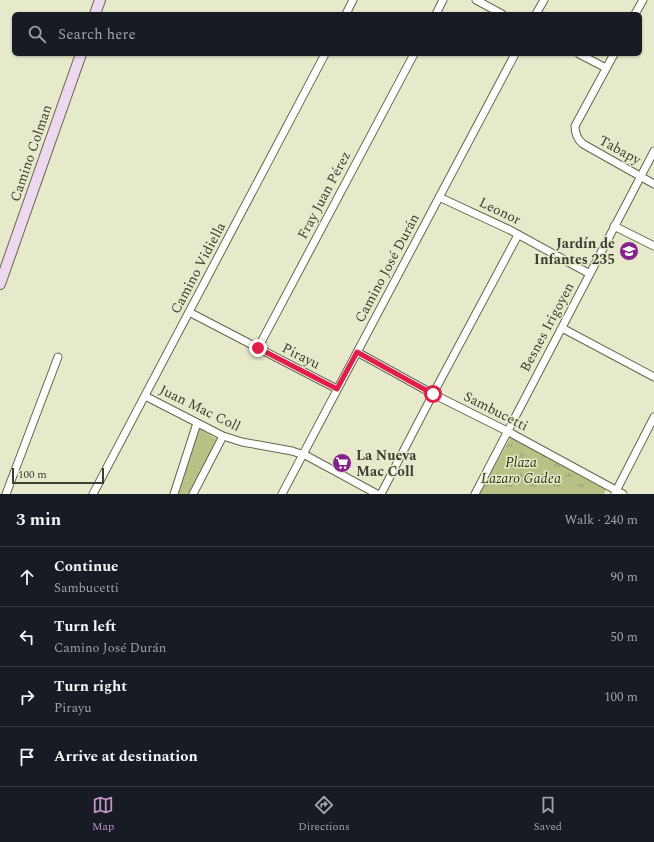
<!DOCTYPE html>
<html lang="en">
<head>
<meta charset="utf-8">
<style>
	body { margin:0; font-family:Spectral,serif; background:#20242c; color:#f1f3f6 }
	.scale { position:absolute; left:12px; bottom:10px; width:92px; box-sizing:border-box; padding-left:4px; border:2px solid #3d3e32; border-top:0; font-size:11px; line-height:14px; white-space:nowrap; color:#3d3e32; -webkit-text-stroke:3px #e6eacb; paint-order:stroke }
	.stop { position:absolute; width:12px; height:12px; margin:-9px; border:3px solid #e11d48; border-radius:50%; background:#fff }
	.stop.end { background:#e11d48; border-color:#fff; box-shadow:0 1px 4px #0008 }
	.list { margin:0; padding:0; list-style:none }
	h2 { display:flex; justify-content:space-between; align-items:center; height:52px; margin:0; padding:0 16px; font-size:17px }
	h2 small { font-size:13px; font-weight:400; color:#9ea1a6 }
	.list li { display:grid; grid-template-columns:26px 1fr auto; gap:12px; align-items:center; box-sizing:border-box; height:60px; padding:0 16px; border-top:1px solid #363941 }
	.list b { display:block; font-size:15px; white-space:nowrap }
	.list p { margin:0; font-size:13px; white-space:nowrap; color:#9ea1a6 }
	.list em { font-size:13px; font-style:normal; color:#9ea1a6 }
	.icon { flex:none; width:22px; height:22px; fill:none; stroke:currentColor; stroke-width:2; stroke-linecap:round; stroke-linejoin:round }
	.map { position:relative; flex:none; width:654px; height:494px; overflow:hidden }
	.search { position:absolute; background:#171b24; box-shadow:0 1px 3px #0004; left:12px; right:12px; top:12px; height:44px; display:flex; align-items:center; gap:10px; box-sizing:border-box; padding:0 14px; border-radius:6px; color:#9ea1a6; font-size:15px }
	.sheet { height:292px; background:#171b24 }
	nav { display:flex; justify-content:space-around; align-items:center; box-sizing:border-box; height:56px; border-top:1px solid #363941; background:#171b24; font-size:11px; color:#9ea1a6 }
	nav a { display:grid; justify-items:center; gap:2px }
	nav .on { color:#c195c6 }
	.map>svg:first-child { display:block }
</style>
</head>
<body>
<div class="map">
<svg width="654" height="494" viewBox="0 0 654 494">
	<defs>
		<pattern id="park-tufts" width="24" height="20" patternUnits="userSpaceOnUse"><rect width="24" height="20" fill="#bac187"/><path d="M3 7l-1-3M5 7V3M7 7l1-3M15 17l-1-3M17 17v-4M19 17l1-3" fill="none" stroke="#989e6f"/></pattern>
	</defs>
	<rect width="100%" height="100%" fill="#e6eacb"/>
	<path fill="#bac187" d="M200 429 218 440 191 494H176L198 430Z"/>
	<path fill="url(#park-tufts)" d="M511 437 606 489 604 494H479Z"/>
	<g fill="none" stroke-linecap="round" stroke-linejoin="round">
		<defs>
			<path id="street" d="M476 0 502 14
				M346 14 353 0
				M436 14 443 0
				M536 14 544 0
				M635 14 643 0
				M579 54 606 68
				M614 54 575 126C575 134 577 139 583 144L654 184
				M439 197 510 230 590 274
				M614 226 654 246
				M189 312 337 389
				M562 328 654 377
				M258 348 414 54
				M357 352 433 394 507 431 623 494
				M145 396 223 436 242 442 292 451 307 456 377 494
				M615 493 654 417
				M6 494 58 357
				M93 494 325 54
				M174 494 197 423
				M193 494 223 436
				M282 494 515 54
				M381 494 433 394 518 235
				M475 494 654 151"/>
			<path id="secondary" d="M95 14 100 0
				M0 284 81 54"/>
		</defs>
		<use href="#street" stroke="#64674c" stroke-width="9"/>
		<use href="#secondary" stroke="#64674c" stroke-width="12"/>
		<use href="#street" stroke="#fff" stroke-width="7"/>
		<use href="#secondary" stroke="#eed7f0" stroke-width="10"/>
	</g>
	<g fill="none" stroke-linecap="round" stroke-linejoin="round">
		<path stroke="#e11d48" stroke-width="5" d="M258 348 337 389 357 352 433 394"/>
	</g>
	<defs>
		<symbol id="school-disc" viewBox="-11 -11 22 22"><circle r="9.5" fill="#86238c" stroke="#e6eacb"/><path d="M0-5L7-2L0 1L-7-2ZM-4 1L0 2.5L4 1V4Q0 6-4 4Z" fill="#fff"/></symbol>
		<symbol id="supermarket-disc" viewBox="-11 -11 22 22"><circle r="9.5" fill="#86238c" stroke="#e6eacb"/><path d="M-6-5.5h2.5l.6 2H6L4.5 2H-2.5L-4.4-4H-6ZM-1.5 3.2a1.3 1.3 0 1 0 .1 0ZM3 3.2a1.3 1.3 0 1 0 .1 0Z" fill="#fff"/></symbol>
	</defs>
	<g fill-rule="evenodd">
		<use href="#school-disc" x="618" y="240" width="22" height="22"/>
		<use href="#supermarket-disc" x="331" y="452" width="22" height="22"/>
	</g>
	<g text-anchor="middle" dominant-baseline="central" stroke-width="3" stroke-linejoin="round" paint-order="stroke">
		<g font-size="14" fill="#3d3e32" stroke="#e6eacb">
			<text transform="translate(620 150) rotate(29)">Tabapy</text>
			<text transform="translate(31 153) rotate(-71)">Camino Colman</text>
			<text transform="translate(324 195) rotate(-62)">Fray Juan Pérez</text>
			<text transform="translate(500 211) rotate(26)">Leonor</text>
			<text transform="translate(198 268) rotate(-62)">Camino Vidiella</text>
			<text transform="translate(387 268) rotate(-62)">Camino José Durán</text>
			<text transform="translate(547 327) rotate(-62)">Besnes Irigoyen</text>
			<text transform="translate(301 356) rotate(27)">Pirayu</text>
			<text transform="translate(200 408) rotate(26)">Juan Mac Coll</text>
			<text transform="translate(496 411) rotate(27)">Sambucetti</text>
		</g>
		<g font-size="14" font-weight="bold" fill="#3d3e32" stroke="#e6eacb" text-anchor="end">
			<text x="615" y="243">Jardín de<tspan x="615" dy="16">Infantes 235</tspan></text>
			<text x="356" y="455" text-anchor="start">La Nueva<tspan x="356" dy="16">Mac Coll</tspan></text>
		</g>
		<g font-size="14" font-style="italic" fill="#303211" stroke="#e6eacb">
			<text x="521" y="462">Plaza<tspan x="521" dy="16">Lazaro Gadea</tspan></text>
		</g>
	</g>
</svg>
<div class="scale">100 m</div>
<div class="stop" style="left:433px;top:394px"></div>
<div class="stop end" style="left:258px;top:348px"></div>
<div class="search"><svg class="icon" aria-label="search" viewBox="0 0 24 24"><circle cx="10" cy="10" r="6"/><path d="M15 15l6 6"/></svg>Search here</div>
</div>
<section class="sheet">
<h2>3 min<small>Walk · 240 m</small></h2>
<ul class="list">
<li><svg class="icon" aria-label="ahead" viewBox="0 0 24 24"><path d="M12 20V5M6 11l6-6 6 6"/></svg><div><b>Continue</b><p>Sambucetti</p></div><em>90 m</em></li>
<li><svg class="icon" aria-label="left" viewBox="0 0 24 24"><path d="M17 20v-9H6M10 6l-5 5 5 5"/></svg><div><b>Turn left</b><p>Camino José Durán</p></div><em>50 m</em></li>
<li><svg class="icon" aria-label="right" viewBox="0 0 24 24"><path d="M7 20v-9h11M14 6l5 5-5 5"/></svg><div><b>Turn right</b><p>Pirayu</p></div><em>100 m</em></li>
<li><svg class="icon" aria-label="arrive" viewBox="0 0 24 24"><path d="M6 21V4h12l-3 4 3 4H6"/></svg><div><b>Arrive at destination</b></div></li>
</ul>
</section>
<nav>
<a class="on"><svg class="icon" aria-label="map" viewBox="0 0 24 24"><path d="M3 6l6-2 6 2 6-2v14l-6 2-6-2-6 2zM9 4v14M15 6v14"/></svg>Map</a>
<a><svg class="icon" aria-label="directions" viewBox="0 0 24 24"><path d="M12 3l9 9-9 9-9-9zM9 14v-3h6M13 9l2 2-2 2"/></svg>Directions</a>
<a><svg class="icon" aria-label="saved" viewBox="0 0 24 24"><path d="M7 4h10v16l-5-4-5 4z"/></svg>Saved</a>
</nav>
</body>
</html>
